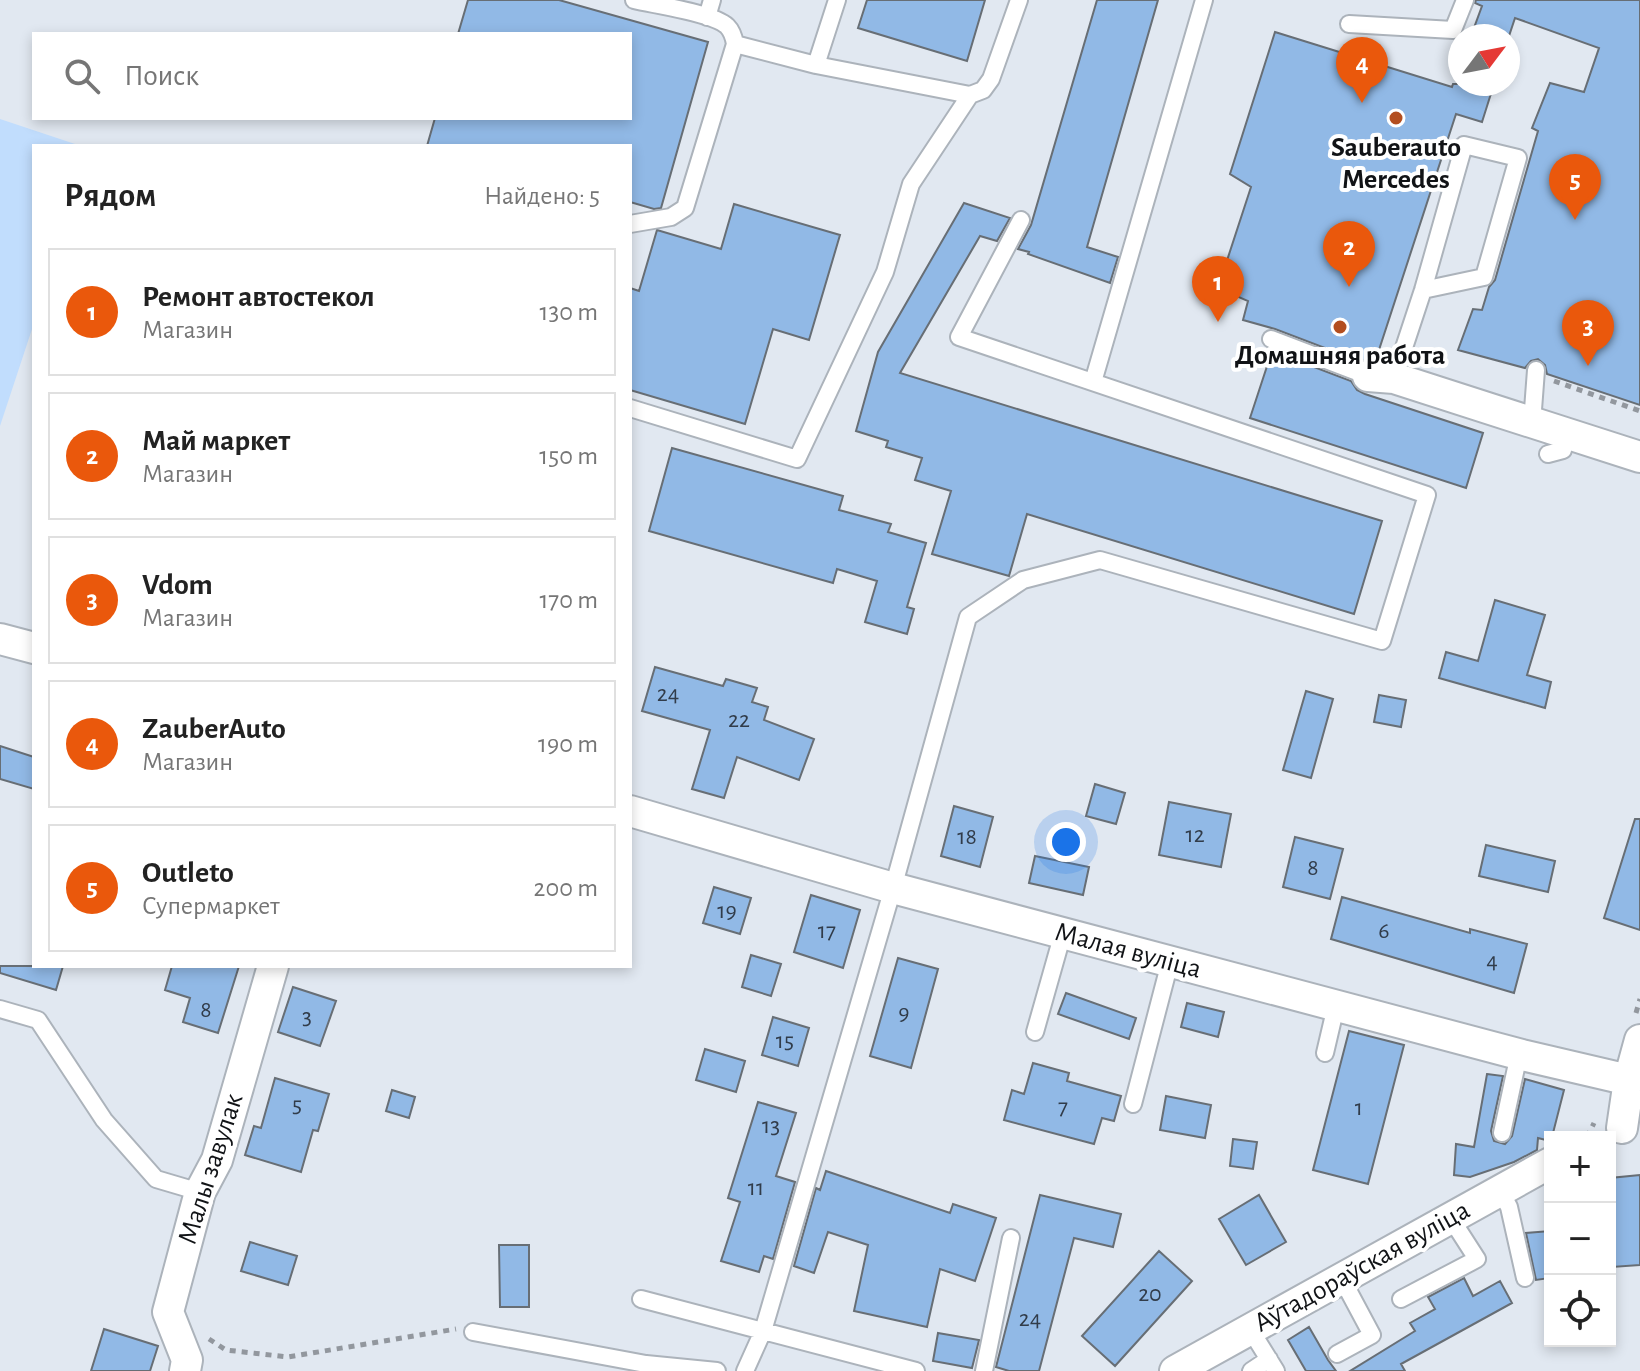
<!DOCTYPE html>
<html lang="ru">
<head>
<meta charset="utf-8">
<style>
	body { margin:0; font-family:"Alegreya Sans",sans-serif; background:#f2f2f2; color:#222 }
	.controls { position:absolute; right:24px; bottom:24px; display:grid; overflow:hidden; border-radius:0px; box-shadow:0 4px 12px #0003 }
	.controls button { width:72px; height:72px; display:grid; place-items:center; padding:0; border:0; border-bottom:2px solid #e0e0e0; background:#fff; color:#222; font:40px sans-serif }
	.compass { position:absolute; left:1448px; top:24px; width:72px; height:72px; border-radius:50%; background:#fff; box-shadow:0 4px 12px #0003; rotate:58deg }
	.you { position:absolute; left:1066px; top:842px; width:28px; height:28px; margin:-20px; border:6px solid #fff; border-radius:50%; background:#1a73e8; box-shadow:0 0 0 12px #1a73e833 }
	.badge { display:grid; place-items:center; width:52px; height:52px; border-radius:50%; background:#ea580c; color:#fff; font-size:26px; font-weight:700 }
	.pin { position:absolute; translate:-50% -66px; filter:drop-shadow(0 2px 4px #0008) }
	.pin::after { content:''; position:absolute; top:42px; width:28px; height:24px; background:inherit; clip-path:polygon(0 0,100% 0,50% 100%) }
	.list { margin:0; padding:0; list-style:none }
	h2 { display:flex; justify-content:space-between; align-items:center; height:104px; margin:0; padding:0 32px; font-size:34px }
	h2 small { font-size:26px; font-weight:400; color:#767676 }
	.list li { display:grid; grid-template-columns:52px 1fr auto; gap:24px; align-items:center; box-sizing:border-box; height:128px; margin:0 16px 16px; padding:0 16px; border:2px solid #e0e0e0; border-radius:0px }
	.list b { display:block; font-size:30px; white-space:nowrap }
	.list p { margin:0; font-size:26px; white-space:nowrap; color:#767676 }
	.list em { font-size:26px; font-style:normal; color:#767676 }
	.icon { flex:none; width:44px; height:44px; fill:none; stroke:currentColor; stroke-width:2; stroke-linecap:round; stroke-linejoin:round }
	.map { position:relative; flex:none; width:1640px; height:1371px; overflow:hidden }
	.search { position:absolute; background:#fff; box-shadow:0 4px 12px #0003; left:32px; top:32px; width:600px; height:88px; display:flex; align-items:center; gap:20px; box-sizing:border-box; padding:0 28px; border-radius:0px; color:#767676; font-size:30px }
	.panel { position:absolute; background:#fff; box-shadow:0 4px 12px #0003; left:32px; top:144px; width:600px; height:824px; border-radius:0px }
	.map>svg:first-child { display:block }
</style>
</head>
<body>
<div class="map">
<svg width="1640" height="1371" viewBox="0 0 1640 1371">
	<rect width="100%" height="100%" fill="#e1e8f1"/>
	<path fill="#c1ddfd" d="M0 119 81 146H34V323L0 426Z"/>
	<path fill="#91b9e6" stroke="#676e75" stroke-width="2" d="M468 0H559L708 42 661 208 654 209 630 202V146H427L435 118H630V34H458Z
		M867 0H985L967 61 858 28Z
		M1097 0H1158L1087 247 1118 257 1110 283 1028 254 1029 252 1018 249 1031 225Z
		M1476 0H1640V405L1547 374 1545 365 1538 359 1531 361 1525 368 1458 350 1473 309 1482 310 1489 287 1495 280 1538 131 1532 128 1550 83 1584 92 1599 48 1515 18 1509 36H1471L1482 6 1475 3Z
		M1275 32 1452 87 1453 84H1494L1482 122 1456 114 1376 359 1359 361 1275 329 1243 320 1248 301 1218 288 1251 187 1230 174Z
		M964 203 1010 218 997 241 980 236 900 373 1382 521 1354 614 1027 514 1009 576 932 554 951 491 915 480 922 458 886 447 888 441 856 431 878 352Z
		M734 204 840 235 809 340 773 329 745 424 630 390V288L639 291 657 230 721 249Z
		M1272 351 1351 381 1357 390 1365 394 1483 433 1466 488 1250 418Z
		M672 448 843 496 839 510 891 524 888 532 926 543 907 607 914 609 907 634 865 622 877 581 837 569 833 583 649 531Z
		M1495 600 1545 615 1527 675 1551 682 1545 708 1439 678 1446 652 1478 661Z
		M655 667 723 686 726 679 757 688 752 702 768 707 764 720 814 739 799 780 737 757 724 798 692 789 710 730 642 711Z
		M1306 691 1333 699 1311 778 1283 770Z
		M1379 695 1406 700 1401 727 1374 722Z
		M0 746 34 757V789L0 779Z
		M1095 784 1125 793 1116 824 1086 816Z
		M1169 802 1231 814 1221 867 1159 855Z
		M954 806 993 817 980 867 941 856Z
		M1635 819H1640V930L1604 918Z
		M1295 837 1343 849 1330 899 1283 887Z
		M1486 845 1555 861 1548 892 1479 876Z
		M1035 856 1089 867 1083 895 1029 883Z
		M714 887 751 898 740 934 703 923Z
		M811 895 860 910 843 968 794 952Z
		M1342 897 1470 933V929L1527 944 1514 993 1331 939Z
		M751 955 781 964 771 996 742 987Z
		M898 958 938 969 911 1068 870 1056Z
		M0 966H63L56 990 0 973Z
		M172 966H239L218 1033 183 1022 190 998 165 990Z
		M293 987 336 1001 320 1046 278 1032Z
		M1066 993 1136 1018 1129 1039 1058 1014Z
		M1187 1003 1224 1012 1218 1037 1181 1027Z
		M773 1017 809 1028 798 1066 762 1055Z
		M1349 1031 1404 1045 1368 1184 1313 1170Z
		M705 1049 745 1061 736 1092 696 1080Z
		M1033 1063 1069 1073 1067 1081 1121 1096 1114 1121 1102 1118 1094 1144 1004 1120 1012 1090 1024 1094Z
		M1487 1074 1503 1076 1491 1131 1494 1141 1505 1144 1512 1136 1525 1079 1564 1090 1552 1137 1550 1141 1538 1138 1537 1150 1514 1162 1470 1177 1454 1175 1456 1144 1474 1147Z
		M275 1078 329 1094 318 1131 313 1130 301 1172 245 1155 254 1126 261 1128Z
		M392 1090 415 1097 409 1118 386 1111Z
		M1166 1096 1211 1105 1205 1138 1160 1130Z
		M758 1102 796 1113 776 1176 795 1182 773 1259 764 1256 759 1272 721 1261 740 1202 728 1198Z
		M1233 1139 1257 1142 1253 1169 1230 1166Z
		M826 1171 950 1213 953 1204 996 1218 975 1281 940 1269 927 1327 854 1311 868 1245 828 1232 814 1273 794 1266 816 1188 820 1190Z
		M1640 1175V1265L1612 1267 1610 1178Z
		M1040 1195 1121 1214 1113 1247 1074 1238 1039 1371H1009L996 1367Z
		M1259 1195 1286 1242 1246 1265 1219 1219Z
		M1550 1231V1278L1536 1280 1526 1233Z
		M250 1242 297 1256 288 1285 241 1271Z
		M499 1245H529V1307H500Z
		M1159 1251 1192 1281 1115 1366 1082 1336Z
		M1464 1278 1473 1296 1500 1281 1512 1303 1401 1364 1405 1371H1350L1415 1331 1410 1323 1435 1309 1428 1297Z
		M1309 1327 1328 1360 1336 1371H1306L1288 1340Z
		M104 1329 158 1346 150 1371H91Z
		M938 1333 979 1340 972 1368 933 1361Z"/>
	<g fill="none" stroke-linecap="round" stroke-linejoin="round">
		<defs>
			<path id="service" d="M707 17 712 0
				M1349 24 1453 30 1465 0
				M735 44 816 65 970 95 983 90 991 79 1019 0
				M816 65 837 0
				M630 224 671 217 685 208 735 44C734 38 732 31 727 26 713 13 655 5 634 0
				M1271 339 1368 376
				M1394 378 1423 290 1464 145 1518 158 1484 277 1423 290
				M1093 382 1204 0
				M630 408 797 459 885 272 911 184 970 95
				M1532 423 1536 370
				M1548 454 1563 450 1567 433
				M0 1009 38 1020 104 1120 156 1179 200 1192
				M1035 1032 1063 933
				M1325 1053 1336 1006
				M1133 1104 1170 962
				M1502 1133 1519 1054
				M1500 1190 1509 1207 1525 1278
				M641 1299 763 1331 745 1371
				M1401 1299 1477 1259 1450 1217
				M1250 1329 1276 1371
				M473 1332 646 1364 717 1371
				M1337 1354 1372 1335 1341 1277
				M916 1371 763 1331 893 888 968 617 1023 580 1100 560 1382 641 1427 495 959 337 1021 220
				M984 1371 1011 1238
				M1251 1371 1269 1359"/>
			<path id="minor" d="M1368 376 1394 378 1640 457
				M0 639 34 648
				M630 811 893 888 1522 1055 1629 1080
				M1622 1128 1629 1080 1640 1040
				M185 1371 187 1360 168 1312 200 1192 217 1160 273 966
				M1175 1371 1550 1163"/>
		</defs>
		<use href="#service" stroke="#acb3bb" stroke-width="20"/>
		<use href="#minor" stroke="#acb3bb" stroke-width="34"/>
		<path stroke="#92979e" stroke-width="5" stroke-dasharray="6 6" stroke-linecap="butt" d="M1554 381 1640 411
			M1636 1013 1640 999
			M1587 1137 1594 1123
			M209 1339 226 1350 288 1357 456 1329"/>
		<use href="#service" stroke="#fff" stroke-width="16"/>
		<use href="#minor" stroke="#fff" stroke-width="30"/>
	</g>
	<g fill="#b34e1f" stroke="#fff" stroke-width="3">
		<circle cx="1396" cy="118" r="8"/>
		<circle cx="1340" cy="327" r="8"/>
	</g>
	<g text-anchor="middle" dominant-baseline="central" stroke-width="8" stroke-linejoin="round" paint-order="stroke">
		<g font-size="24" fill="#313c4a">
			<text x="668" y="694">24</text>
			<text x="739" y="720">22</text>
			<text x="1195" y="835">12</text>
			<text x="967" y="837">18</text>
			<text x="1313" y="868">8</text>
			<text x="727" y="911">19</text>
			<text x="827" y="931">17</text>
			<text x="1384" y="931">6</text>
			<text x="1492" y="961">4</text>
			<text x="206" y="1010">8</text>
			<text x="904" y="1013">9</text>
			<text x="307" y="1017">3</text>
			<text x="785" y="1041">15</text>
			<text x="297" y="1105">5</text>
			<text x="1063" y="1107">7</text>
			<text x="1359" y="1108">1</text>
			<text x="771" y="1126">13</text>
			<text x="756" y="1188">11</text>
			<text x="1150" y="1294">20</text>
			<text x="1030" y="1319">24</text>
		</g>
		<g font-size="28" font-weight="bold" fill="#111316" stroke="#fff">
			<text x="1396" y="148">Sauberauto<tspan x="1396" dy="32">Mercedes</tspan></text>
			<text x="1340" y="356">Домашняя работа</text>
		</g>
		<g font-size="28" fill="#111316" stroke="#fff">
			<text transform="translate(1128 951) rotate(15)">Малая вуліца</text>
			<text transform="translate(211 1169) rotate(-72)">Малы завулак</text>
			<text transform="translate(1362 1267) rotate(-29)">Аўтадораўская вуліца</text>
		</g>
	</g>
</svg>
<div class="controls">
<button>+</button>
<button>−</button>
<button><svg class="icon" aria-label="locate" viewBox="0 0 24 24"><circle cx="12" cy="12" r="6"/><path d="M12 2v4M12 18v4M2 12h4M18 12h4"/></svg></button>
</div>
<svg class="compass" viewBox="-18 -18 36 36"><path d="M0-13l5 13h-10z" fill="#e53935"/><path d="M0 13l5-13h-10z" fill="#767676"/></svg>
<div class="you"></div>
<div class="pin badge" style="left:1218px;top:322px">1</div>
<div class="pin badge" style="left:1349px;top:287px">2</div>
<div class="pin badge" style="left:1588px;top:366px">3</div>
<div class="pin badge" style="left:1362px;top:103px">4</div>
<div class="pin badge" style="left:1575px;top:220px">5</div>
<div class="search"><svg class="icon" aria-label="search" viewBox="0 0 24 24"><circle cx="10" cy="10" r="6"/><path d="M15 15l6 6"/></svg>Поиск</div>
<section class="panel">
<h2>Рядом<small>Найдено: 5</small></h2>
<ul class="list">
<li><span class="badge">1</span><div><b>Ремонт автостекол</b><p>Магазин</p></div><em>130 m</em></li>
<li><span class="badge">2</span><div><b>Май маркет</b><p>Магазин</p></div><em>150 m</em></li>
<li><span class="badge">3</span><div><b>Vdom</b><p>Магазин</p></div><em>170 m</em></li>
<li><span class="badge">4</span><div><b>ZauberAuto</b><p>Магазин</p></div><em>190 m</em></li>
<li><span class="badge">5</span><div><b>Outleto</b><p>Супермаркет</p></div><em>200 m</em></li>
</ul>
</section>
</div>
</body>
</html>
